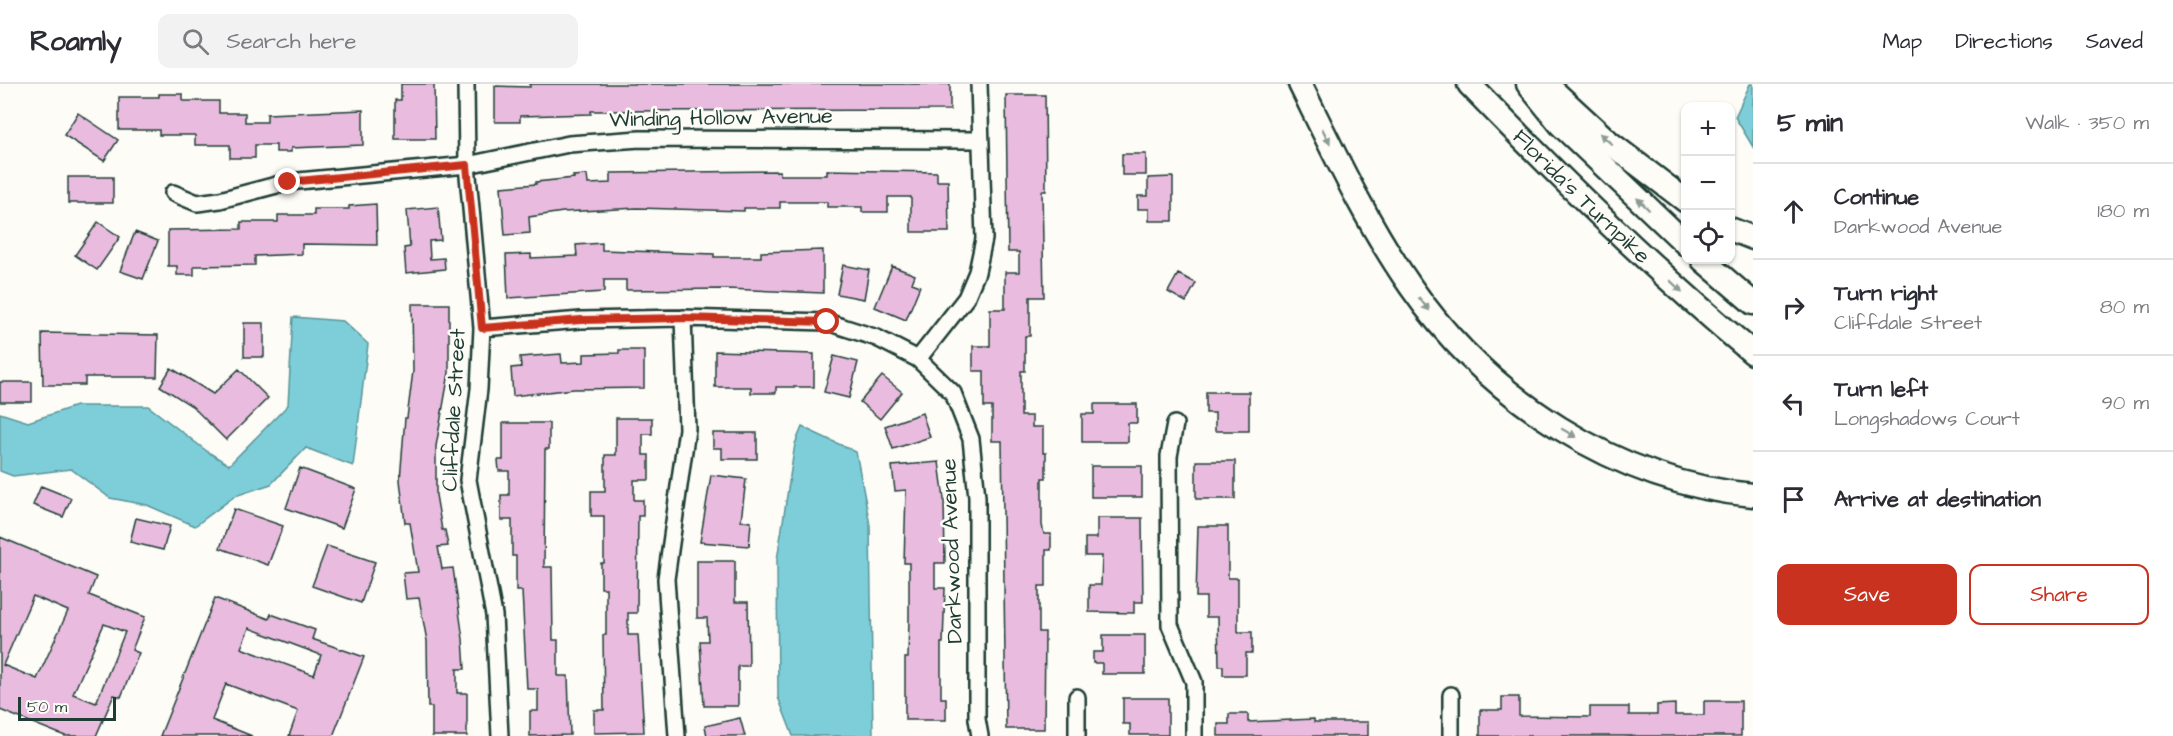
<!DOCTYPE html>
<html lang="en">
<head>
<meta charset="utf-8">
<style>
	body { margin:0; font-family:"Architects Daughter",sans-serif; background:#f2f2f3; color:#2b2b33 }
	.controls { position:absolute; right:18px; top:18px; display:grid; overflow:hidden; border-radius:12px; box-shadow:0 2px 4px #0004 }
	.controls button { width:54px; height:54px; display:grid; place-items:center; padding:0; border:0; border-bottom:2px solid #e1e1e2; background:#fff; color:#2b2b33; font:30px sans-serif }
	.scale { position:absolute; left:18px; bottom:15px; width:98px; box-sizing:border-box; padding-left:6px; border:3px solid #1f3d34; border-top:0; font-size:16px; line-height:21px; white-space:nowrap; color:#1f3d34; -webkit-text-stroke:4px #fdfcf7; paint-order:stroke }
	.stop { position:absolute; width:18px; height:18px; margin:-14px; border:4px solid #c8321e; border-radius:50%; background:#fff }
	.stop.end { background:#c8321e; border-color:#fff; box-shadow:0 2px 6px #0008 }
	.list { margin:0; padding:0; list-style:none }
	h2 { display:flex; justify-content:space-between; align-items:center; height:78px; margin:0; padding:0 24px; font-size:26px }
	h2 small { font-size:20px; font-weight:400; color:#7c7c81 }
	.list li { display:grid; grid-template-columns:39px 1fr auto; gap:18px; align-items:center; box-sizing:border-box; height:96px; padding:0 24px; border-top:2px solid #e1e1e2 }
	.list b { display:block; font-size:22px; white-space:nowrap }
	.list p { margin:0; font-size:20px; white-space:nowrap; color:#7c7c81 }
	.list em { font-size:20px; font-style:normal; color:#7c7c81 }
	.actions { display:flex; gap:12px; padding:18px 24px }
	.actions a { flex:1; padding:14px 0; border:2px solid #c8321e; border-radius:12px; text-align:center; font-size:21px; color:#c8321e }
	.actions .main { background:#c8321e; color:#fff }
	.icon { flex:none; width:33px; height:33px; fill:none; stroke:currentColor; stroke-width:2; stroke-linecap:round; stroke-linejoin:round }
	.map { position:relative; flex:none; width:1753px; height:652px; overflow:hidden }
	header { display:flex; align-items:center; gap:36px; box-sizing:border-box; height:84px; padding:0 30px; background:#fff; border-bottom:2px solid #e1e1e2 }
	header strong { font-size:28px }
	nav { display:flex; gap:33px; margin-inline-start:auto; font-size:21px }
	.search { width:420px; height:54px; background:#f2f2f3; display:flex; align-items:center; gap:15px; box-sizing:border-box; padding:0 21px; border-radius:12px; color:#7c7c81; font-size:22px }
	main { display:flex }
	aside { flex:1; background:#fff }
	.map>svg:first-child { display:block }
</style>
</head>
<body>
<header>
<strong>Roamly</strong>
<div class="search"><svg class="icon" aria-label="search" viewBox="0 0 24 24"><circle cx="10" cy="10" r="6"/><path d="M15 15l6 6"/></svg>Search here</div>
<nav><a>Map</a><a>Directions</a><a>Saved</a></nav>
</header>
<main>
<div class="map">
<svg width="1753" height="652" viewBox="0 0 1753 652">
	<rect width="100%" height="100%" fill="#fdfcf7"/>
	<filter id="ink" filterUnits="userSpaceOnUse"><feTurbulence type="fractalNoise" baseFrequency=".0167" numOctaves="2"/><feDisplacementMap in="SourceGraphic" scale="12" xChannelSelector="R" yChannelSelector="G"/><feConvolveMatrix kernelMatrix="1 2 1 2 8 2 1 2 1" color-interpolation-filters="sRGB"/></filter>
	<g filter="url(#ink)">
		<path fill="#7eced9" stroke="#589497" stroke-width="1.5" d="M1750 0H1753V63L1735 33Z
			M293 233 343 237 368 260 353 382 306 364 271 400 235 412 195 442 147 421 110 414 71 385 13 392 0 387V329L28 338 76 322H148L208 368 229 381 288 321Z
			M802 343 856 368 870 441 873 652H793L778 613 777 476 795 360Z"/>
		<path fill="#e9bcdf" stroke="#1f3d34" stroke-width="1.5" fill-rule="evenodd" d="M401 0H434L435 55H395V16H401Z
			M530 0H950V26L591 27V30L520 32V38H495V2L530 3Z
			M159 10H183V17H219V29H245V38H267V30L363 26V61L291 64V68H276V61H255V74H230V61H195V51H159V46H119V13H159Z
			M1006 11H1045L1046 107H1042L1044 213H1030V252H1025V287H1021V332H1032V343H1043V369H1046V394H1042V441L1044 450H1051V466H1046V502H1039V548H1045L1044 645H1006L1002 357H992V323H984V287H973V262H990V225H1005V188H1019V168H1008Z
			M78 29 118 56 104 77 64 51Z
			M1122 70H1146V91H1122Z
			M827 86 937 88V97H948L949 148H911V113H888V128H862V123H827V118H780V124H744V127L637 124 563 128 529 133 530 149 505 151 501 103 536 100V98L574 94 573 92 587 91 588 100 611 99V89L780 87V91H827Z
			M68 93H113V119H68Z
			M1173 93V137H1149V125H1138V112H1148V94Z
			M376 120 377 161 302 160V170L255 172V181L194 182V191H177V182H168V146L241 145V138H278V131H314V125H349V122Z
			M438 123 441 156 429 157 430 175 444 174 445 185 406 189 404 164 410 163 407 126Z
			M98 138 120 153 97 186 75 171Z
			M135 148 158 157 143 195 120 187Z
			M602 159V166L714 170V173H761V168L823 166V209L726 205 626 206V196H604V208L508 214 506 171 531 170V174L577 172 576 161Z
			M843 181 869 186 864 215 837 210Z
			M892 182 915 191 912 199 920 202 906 236 875 223Z
			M1178 190 1196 199 1186 218 1168 208Z
			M412 220H449V289L436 362V411L442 446H445L448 462 438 463 442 485 453 484 463 555 465 585H457V609H467V652H432V623H428L427 557 419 514 406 515 403 489 418 488 410 439H405L400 396 405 334H407L413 287Z
			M244 239H264V273H244Z
			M42 249 158 251 157 293H85V301H43Z
			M619 266H644V304L574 305 513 312 511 284 521 283 520 273 561 270 562 279 584 278V270L619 269Z
			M715 267 814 270V303H776V309H751V303H715Z
			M834 272 858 278 849 314 824 308Z
			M171 284 213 310 239 285 268 314 226 356 192 322 160 302Z
			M882 292 902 308 880 335 860 318Z
			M0 298H32V318H0Z
			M1206 308H1249V347H1215V329H1206Z
			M1094 320H1137V339H1128V358H1082V330H1094Z
			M922 329 930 353 893 365 885 342Z
			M616 334H652V350H643V371H649V396H634V416H643V432H638L637 529H628V551H638L644 648 594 649V626H604L603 551H606V504H601V479H604V432H591V407H605V371H616Z
			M503 339H549V365H545L544 483H552L553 556H558V592H568L570 651 530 652V627H538V605H527L522 507H516V472H512V436H501V411H509V387H499L498 376H503Z
			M713 349H757V375H722V364H713Z
			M1196 377H1235V415H1196Z
			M939 378 944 415 945 479H935V504H945L943 559H941V614H946V636H905V574H908L909 534V479H904L906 406 895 407 892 382Z
			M1091 382H1142V413H1091Z
			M300 384 356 405 342 444 286 424Z
			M711 391 746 395 741 437 751 438 749 462 700 458Z
			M41 402 71 414 63 433 33 421Z
			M234 425 283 442 268 481 220 464Z
			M136 434 170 442 163 466 130 458Z
			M1097 434H1142L1143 518H1134V529L1089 528V501H1101L1102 472H1085V454H1097Z
			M1198 442H1228V494H1238V548H1252V569H1246V591H1223V582H1219L1218 533H1206V513H1196Z
			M0 453 96 493 89 511 145 533 132 566 139 569 121 613 114 611 96 652H65L0 626ZM33 512 68 527 37 595 3 581ZM104 540 125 548 96 619 73 610Z
			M327 462 375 478 361 519 312 502Z
			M697 477H735V518H748L749 582H738V622H704L700 557H708L707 534H697Z
			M215 514 269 535 271 530 315 546 312 555 364 573 333 652H289L298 627 226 600 212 636 252 652H160ZM249 544 321 571 314 591 241 564Z
			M1103 551H1145V590H1102V579H1093V568H1103Z
			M1502 613H1519V632L1590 633V623H1629V631H1657V621L1675 620V631H1704V617H1741V652H1480V626H1502Z
			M1123 614H1168V651H1130V640H1123Z
			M1229 630H1248V638L1314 635V638H1368V652H1218V640H1229Z
			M740 634 745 652H707L705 642Z"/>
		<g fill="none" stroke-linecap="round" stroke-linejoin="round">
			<defs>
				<path id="minor" d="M466 0 467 81 482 244 479 305 468 396 494 531 500 652
					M173 109 197 119 220 116 288 98 467 81 569 60 640 55 979 56
					M482 244 581 236 683 234 827 238 877 254 918 275 953 309 971 355 977 413V635L980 652
					M918 275 966 214 977 188 984 155 979 0
					M1175 340 1169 372 1170 541 1194 598V652
					M1451 611V652
					M1077 613V652
					M677 652 666 495 687 345 683 234"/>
				<g id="highway">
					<path d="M1300 0C1334 69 1367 140 1411 203 1488 314 1617 399 1753 411"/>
					<path id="s1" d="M1469 0C1560 94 1652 185 1753 269"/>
					<path d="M1528 0 1561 41 1686 160"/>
					<path d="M1546 0 1610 59 1686 117"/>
					<path d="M1730 145 1753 154"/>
					<path d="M1703 176 1753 219"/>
				</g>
			</defs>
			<use href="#minor" stroke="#1f3d34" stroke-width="20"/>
			<use href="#highway" stroke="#1f3d34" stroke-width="27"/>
			<use href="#minor" stroke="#fdfcf7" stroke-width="15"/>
			<use href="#highway" stroke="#fdfcf7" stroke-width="22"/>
		</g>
		<defs><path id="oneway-solid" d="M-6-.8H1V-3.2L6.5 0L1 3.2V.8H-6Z" transform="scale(1.5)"/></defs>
		<g fill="#8e9c96">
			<use href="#oneway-solid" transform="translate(1326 52) rotate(63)"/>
			<use href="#oneway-solid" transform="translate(1606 55) rotate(-138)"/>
			<use href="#oneway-solid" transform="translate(1643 120) rotate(-136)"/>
			<use href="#oneway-solid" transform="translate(1676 202) rotate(43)"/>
			<use href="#oneway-solid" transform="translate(1424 220) rotate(51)"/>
			<use href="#oneway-solid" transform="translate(1569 349) rotate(30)"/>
		</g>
	</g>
	<g fill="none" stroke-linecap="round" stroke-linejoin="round" filter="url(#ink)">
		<path stroke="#c8321e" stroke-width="8" d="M288 98 467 81 482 244 581 236 683 234 827 238"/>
	</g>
	<g text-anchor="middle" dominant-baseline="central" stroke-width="5" stroke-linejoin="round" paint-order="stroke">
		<g font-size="22" fill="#1f3d34" stroke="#fdfcf7">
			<text transform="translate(721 34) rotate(-1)">Winding Hollow Avenue</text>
			<text stroke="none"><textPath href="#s1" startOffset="159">Florida's Turnpike</textPath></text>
			<text transform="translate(454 326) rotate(-87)">Cliffdale Street</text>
			<text transform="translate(952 467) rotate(-92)">Darkwood Avenue</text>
		</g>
	</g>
</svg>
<div class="controls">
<button>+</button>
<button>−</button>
<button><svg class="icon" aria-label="locate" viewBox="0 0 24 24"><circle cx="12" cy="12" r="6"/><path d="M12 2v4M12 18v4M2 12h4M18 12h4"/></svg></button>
</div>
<div class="scale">50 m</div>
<div class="stop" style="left:827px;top:238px"></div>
<div class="stop end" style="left:288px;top:98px"></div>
</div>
<aside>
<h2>5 min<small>Walk · 350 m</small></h2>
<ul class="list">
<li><svg class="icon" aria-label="ahead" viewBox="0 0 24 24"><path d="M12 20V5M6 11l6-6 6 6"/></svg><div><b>Continue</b><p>Darkwood Avenue</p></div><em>180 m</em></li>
<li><svg class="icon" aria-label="right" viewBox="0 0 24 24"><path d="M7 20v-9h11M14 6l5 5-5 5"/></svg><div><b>Turn right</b><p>Cliffdale Street</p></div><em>80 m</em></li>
<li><svg class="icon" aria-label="left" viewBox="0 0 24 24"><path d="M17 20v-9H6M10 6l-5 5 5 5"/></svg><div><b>Turn left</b><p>Longshadows Court</p></div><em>90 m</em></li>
<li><svg class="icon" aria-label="arrive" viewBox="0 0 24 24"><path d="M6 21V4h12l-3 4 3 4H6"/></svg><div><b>Arrive at destination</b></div></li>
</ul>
<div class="actions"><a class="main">Save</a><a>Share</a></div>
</aside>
</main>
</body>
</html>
